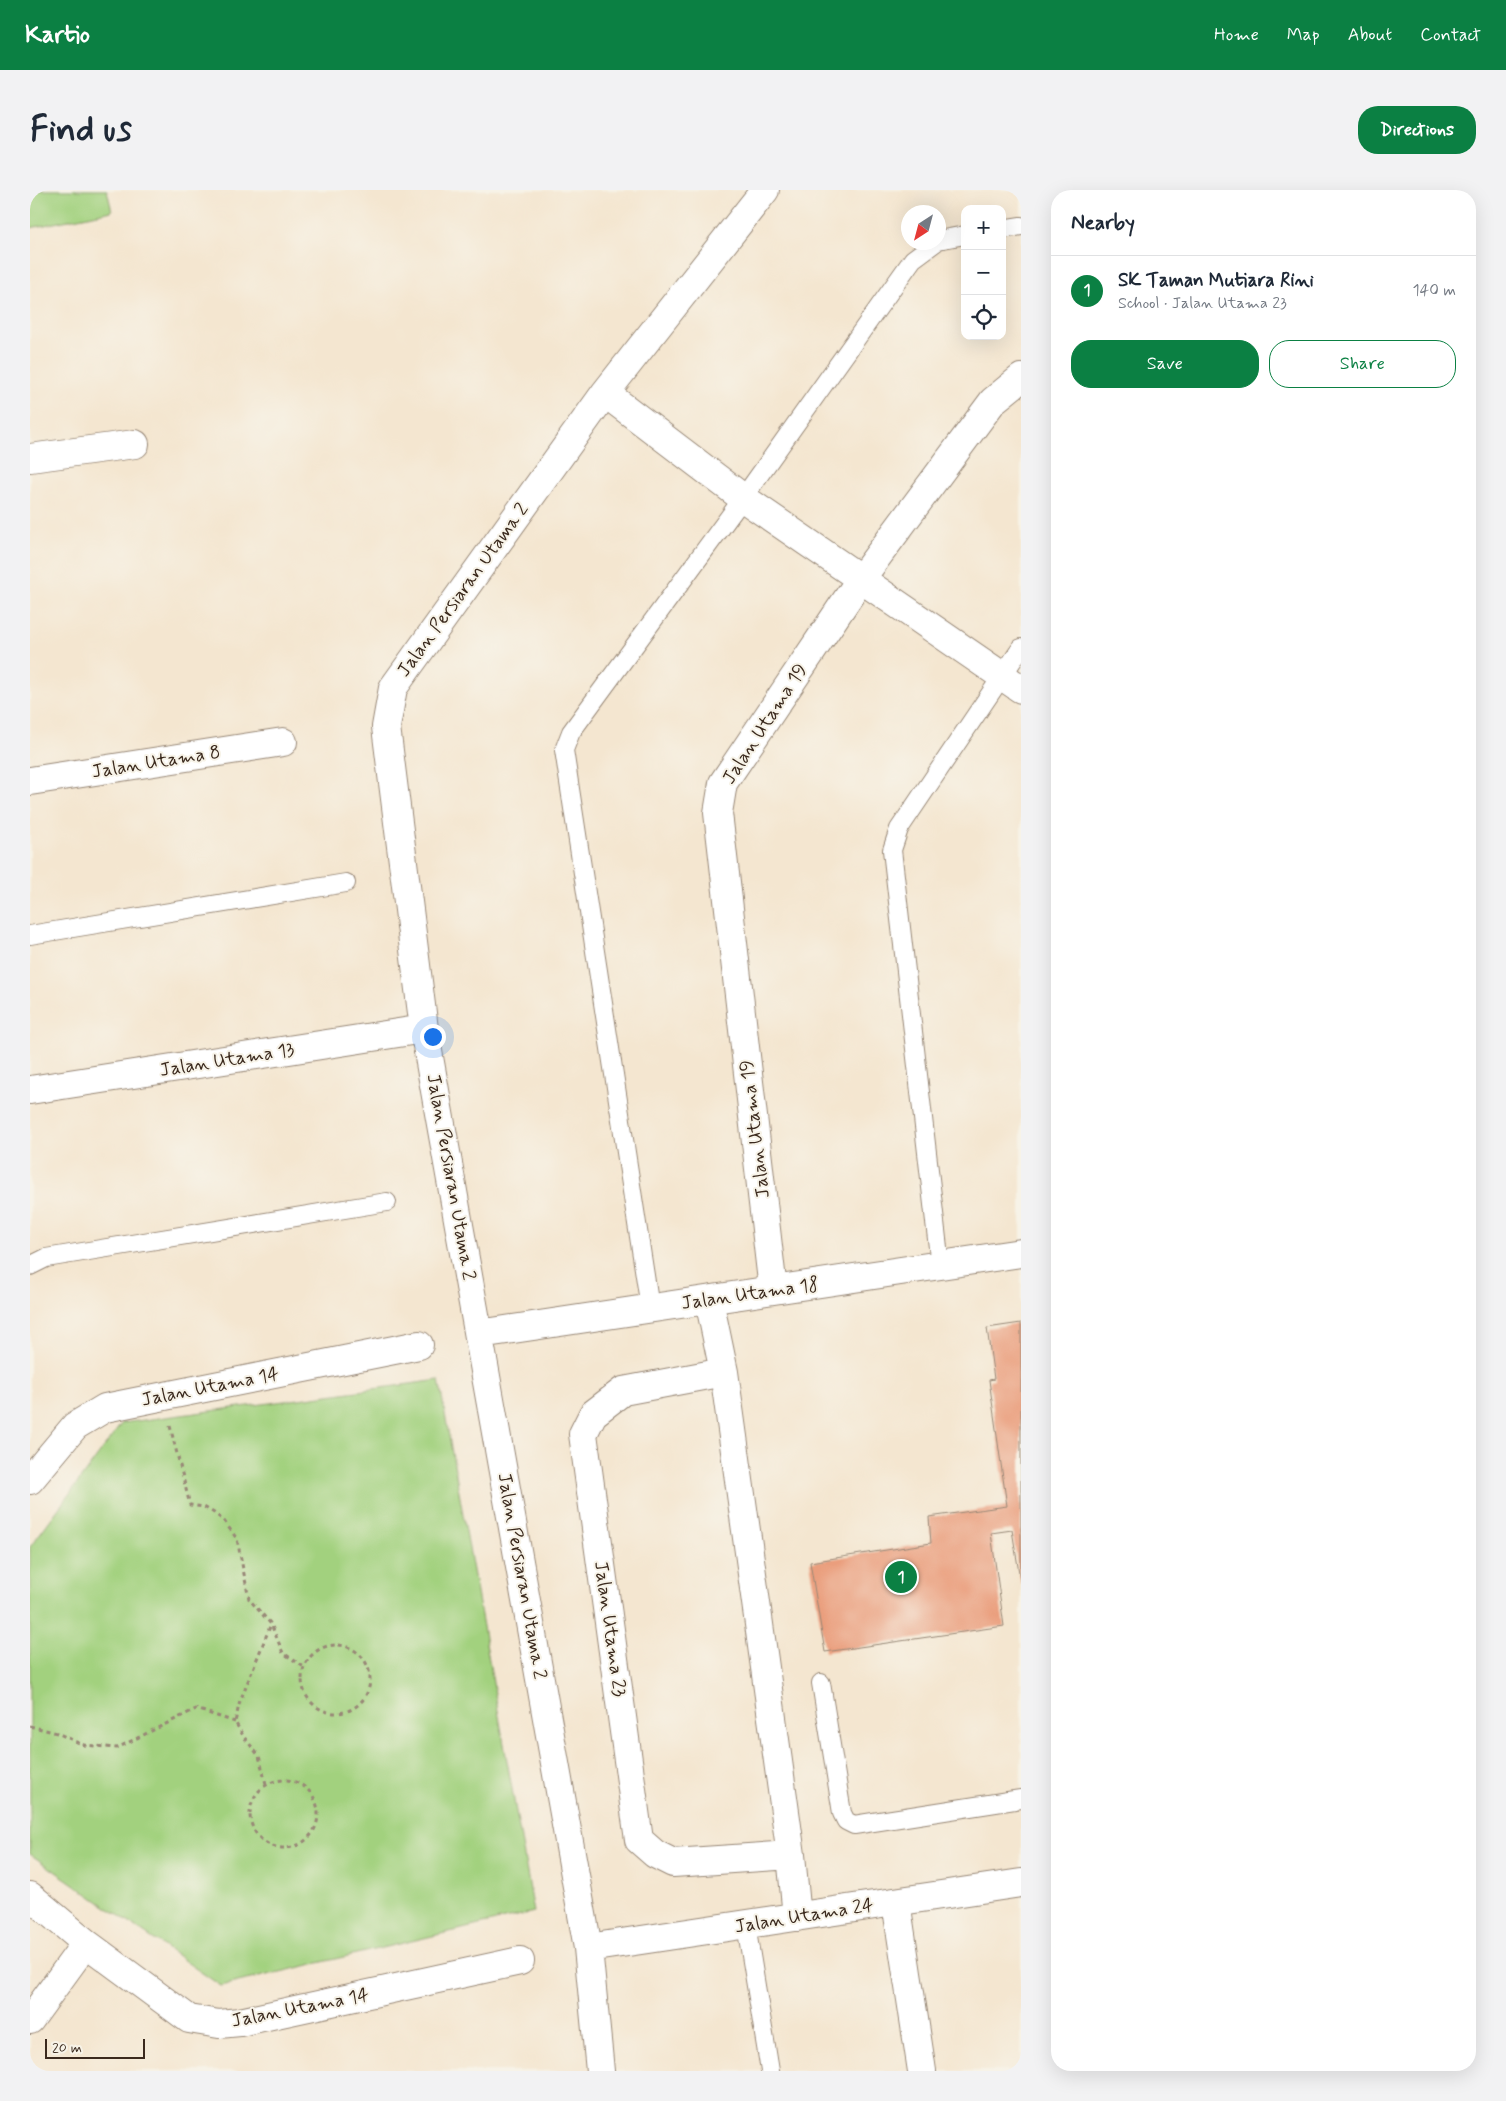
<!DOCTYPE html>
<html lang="en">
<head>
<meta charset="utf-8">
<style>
	body { margin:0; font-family:Mynerve,sans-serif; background:#f2f2f3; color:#1f2937 }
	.controls { position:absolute; right:15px; top:15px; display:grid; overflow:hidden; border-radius:10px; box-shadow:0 5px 20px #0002 }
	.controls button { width:45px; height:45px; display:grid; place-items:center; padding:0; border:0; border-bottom:1px solid #e0e1e3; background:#fff; color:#1f2937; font:25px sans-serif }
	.compass { position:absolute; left:871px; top:15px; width:45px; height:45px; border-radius:50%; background:#fff; box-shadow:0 5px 20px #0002; rotate:216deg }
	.scale { position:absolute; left:15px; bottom:12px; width:100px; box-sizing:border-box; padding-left:5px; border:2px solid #3b2a1e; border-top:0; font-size:14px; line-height:18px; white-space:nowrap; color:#3b2a1e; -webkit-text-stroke:4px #f7f3e8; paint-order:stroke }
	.you { position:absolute; left:402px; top:846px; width:18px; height:18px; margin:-12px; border:4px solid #fff; border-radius:50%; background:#1a73e8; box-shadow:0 0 0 8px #1a73e833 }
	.badge { display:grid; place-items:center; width:32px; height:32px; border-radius:50%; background:#0b8043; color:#fff; font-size:16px; font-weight:700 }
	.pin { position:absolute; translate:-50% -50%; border:2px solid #fff; box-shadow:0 1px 5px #0006 }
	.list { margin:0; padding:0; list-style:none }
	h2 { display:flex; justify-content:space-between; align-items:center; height:65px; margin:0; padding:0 20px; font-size:21px }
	h2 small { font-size:16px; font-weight:400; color:#747a83 }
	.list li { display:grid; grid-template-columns:32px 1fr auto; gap:15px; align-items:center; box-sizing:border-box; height:70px; padding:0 20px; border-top:1px solid #e0e1e3 }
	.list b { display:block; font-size:19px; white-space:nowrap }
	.list p { margin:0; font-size:16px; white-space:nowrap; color:#747a83 }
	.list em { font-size:16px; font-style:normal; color:#747a83 }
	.actions { display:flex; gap:10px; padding:15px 20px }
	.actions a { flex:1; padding:11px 0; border:1px solid #0b8043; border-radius:20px; text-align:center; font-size:18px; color:#0b8043 }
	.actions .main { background:#0b8043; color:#fff }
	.icon { flex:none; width:28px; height:28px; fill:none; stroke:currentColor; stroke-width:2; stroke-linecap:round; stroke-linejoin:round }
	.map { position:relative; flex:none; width:991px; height:1881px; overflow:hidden; border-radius:20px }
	header { display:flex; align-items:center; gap:30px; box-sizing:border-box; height:70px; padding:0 25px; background:#0b8043; color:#fff }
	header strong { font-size:24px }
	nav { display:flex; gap:28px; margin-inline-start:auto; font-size:18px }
	.intro { display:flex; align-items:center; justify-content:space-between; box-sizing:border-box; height:120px; padding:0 30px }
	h1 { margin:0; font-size:35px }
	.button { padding:12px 22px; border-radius:20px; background:#0b8043; color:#fff; font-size:18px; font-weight:700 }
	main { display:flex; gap:30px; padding:0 30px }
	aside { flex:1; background:#fff; border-radius:20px; box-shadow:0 5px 20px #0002 }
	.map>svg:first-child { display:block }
</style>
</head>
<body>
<header>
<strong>Kartio</strong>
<nav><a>Home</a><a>Map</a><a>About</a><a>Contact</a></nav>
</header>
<div class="intro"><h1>Find us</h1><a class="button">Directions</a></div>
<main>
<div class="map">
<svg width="991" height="1881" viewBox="0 0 991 1881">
	<rect width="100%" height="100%" fill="#f7f3e8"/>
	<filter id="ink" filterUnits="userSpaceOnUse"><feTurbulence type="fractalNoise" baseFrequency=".02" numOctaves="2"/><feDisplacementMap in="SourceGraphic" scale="10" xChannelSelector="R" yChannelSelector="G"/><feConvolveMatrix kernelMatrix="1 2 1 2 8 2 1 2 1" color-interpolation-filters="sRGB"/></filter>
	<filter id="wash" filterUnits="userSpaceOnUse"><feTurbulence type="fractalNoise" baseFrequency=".0096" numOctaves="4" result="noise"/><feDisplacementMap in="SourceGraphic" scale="20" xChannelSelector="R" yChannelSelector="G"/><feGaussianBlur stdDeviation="1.12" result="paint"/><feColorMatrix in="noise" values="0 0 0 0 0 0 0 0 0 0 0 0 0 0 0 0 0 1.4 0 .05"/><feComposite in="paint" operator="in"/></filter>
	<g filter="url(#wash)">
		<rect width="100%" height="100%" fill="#f4e6d0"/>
		<path fill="#a2d17e" stroke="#6e7e4e" d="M0 0H77L82 21 0 38Z
			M409 1190 504 1722 191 1796 0 1664V1357L92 1233Z"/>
		<g id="blocks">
			<path fill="#ea9e7d" d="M991 1133V1395L982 1340 961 1343 974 1436 795 1462 780 1372 901 1353 899 1327 977 1316 959 1190 964 1189 957 1138Z"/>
		</g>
	</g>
	<g filter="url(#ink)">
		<use href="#blocks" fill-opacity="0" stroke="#988877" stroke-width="1"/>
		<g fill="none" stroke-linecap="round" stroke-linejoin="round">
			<defs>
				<path id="lane" d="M972 39 991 36
					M908 50 935 45
					M0 745 316 693
					M910 1075 862 660 869 639 991 458
					M0 1076 16 1068 357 1012
					M620 1118 534 560 541 542 713 308 883 69 906 52
					M791 1493 812 1623 816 1631 824 1635 991 1609
					M716 1735 740 1881"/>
				<path id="street" d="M575 203 713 308 991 499
					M0 268 105 254
					M0 591 253 552
					M0 900 394 839
					M743 1100 688 623 693 593 830 390 963 211 991 188
					M679 1110 694 1182 593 1201 563 1224 553 1244 609 1650 625 1664 643 1673 761 1665 767 1727
					M449 1144 991 1063
					M694 1182 761 1665
					M0 1290 45 1236 75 1218 389 1155
					M0 1706 56 1753 159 1829 189 1834 210 1832 490 1771
					M866 1712 892 1881
					M558 1758 991 1693
					M0 1830 56 1753
					M570 1881 558 1758 394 839 356 537 363 498 575 203 735 0"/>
			</defs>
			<use href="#lane" stroke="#988877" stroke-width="20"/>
			<use href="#street" stroke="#988877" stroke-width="30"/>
			<path stroke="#988877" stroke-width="3" stroke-dasharray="4 4" stroke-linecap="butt" d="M140 1236 160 1315 174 1317 184 1323 194 1331 207 1349 219 1409 241 1434 253 1463 274 1477
				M272 1489a34 34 0 1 1 68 0a34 34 0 1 1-68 0Z
				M0 1536 27 1543 54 1555 87 1558 166 1519 205 1532
				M220 1624a34 34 0 1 1 68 0a34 34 0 1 1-68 0Z
				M236 1594 229 1566 214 1547 205 1532 210 1511 241 1434"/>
			<use href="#lane" stroke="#fff" stroke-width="18"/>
			<use href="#street" stroke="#fff" stroke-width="28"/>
		</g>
	</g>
	<g text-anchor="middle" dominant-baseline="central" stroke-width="4" stroke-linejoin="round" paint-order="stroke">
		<g font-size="19" fill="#3b2a1e" stroke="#f7f3e8">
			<text transform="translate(433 400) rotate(-54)">Jalan Persiaran Utama 2</text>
			<text transform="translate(735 534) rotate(-57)">Jalan Utama 19</text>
			<text transform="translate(126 572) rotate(-9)">Jalan Utama 8</text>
			<text transform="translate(197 870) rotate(-9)">Jalan Utama 13</text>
			<text transform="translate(725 939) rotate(-97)">Jalan Utama 19</text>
			<text transform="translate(421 987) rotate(80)">Jalan Persiaran Utama 2</text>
			<text transform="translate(720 1104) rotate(-8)">Jalan Utama 18</text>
			<text transform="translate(180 1197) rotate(-11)">Jalan Utama 14</text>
			<text transform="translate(492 1386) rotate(80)">Jalan Persiaran Utama 2</text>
			<text transform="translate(580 1439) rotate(82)">Jalan Utama 23</text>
			<text transform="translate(774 1726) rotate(-9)">Jalan Utama 24</text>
			<text transform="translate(270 1818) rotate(-11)">Jalan Utama 14</text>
		</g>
	</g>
</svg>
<div class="controls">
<button>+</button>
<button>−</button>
<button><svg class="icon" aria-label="locate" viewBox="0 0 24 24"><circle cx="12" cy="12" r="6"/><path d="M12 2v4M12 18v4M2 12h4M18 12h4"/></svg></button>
</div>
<svg class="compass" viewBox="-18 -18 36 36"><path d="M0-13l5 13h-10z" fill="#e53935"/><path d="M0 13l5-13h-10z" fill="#747a83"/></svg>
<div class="scale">20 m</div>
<div class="you"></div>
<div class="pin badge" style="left:871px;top:1387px">1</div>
</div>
<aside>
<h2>Nearby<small></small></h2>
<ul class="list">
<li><span class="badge">1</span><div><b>SK Taman Mutiara Rini</b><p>School · Jalan Utama 23</p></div><em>140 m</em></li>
</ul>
<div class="actions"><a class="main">Save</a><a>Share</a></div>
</aside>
</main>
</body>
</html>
